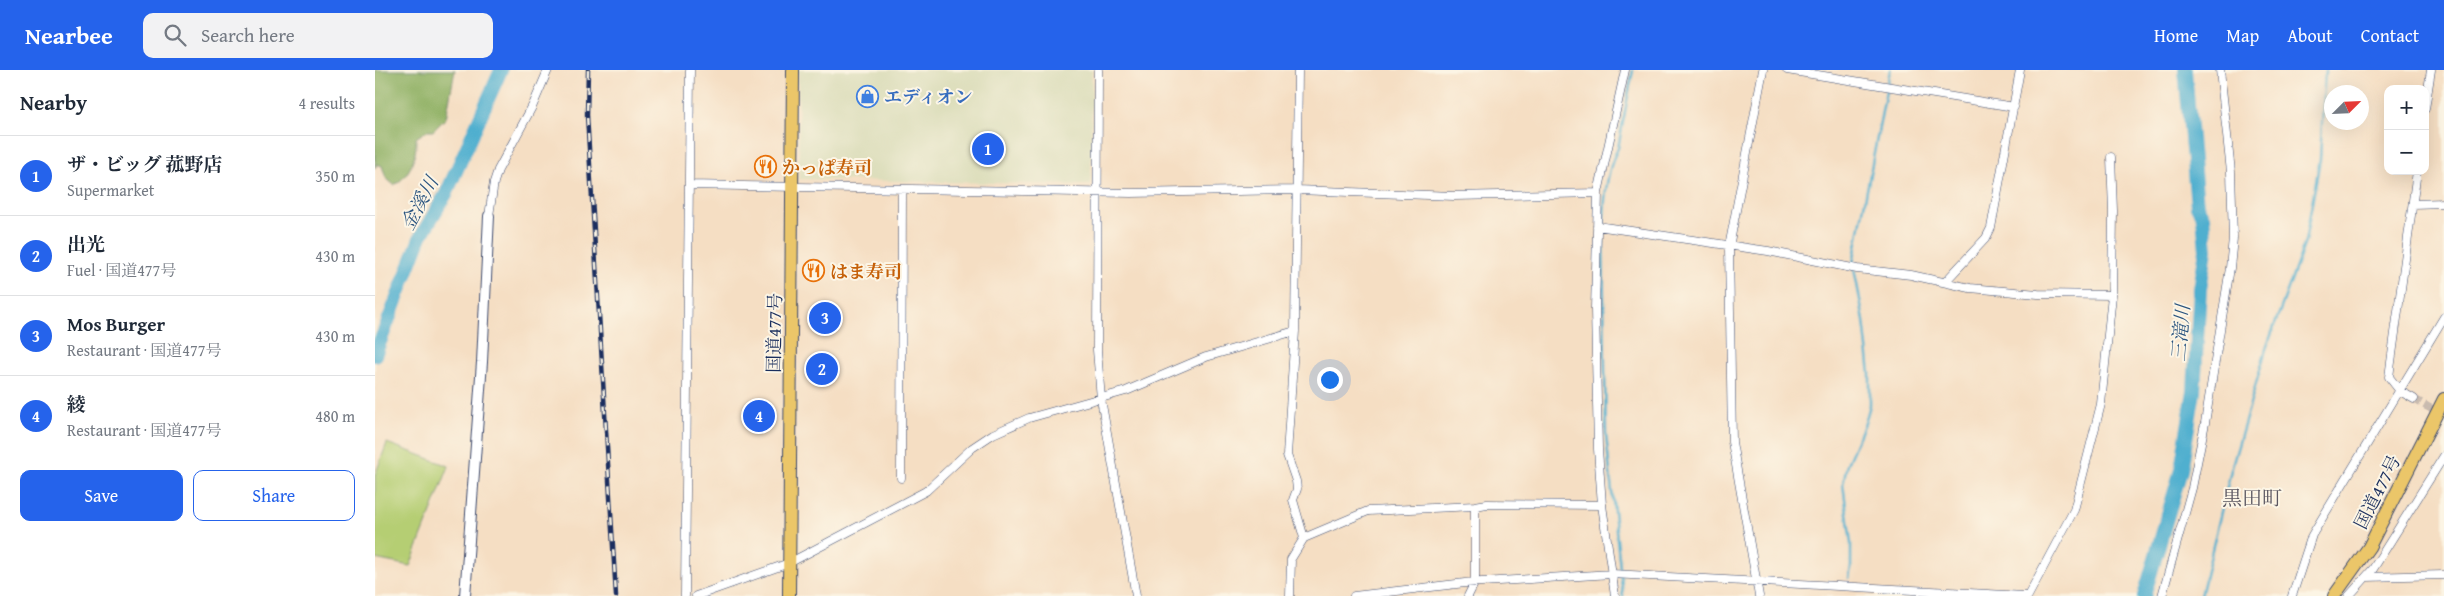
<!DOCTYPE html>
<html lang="en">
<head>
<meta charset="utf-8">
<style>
	body { margin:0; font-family:"Gentium Book Plus","Noto Serif JP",serif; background:#f2f2f3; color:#1f2937 }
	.controls { position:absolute; right:15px; top:15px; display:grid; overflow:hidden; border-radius:10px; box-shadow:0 5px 20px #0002 }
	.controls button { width:45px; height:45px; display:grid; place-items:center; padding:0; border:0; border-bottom:1px solid #e0e1e3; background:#fff; color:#1f2937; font:25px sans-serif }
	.compass { position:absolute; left:1949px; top:15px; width:45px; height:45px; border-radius:50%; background:#fff; box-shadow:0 5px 20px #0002; rotate:66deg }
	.you { position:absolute; left:954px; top:309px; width:18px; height:18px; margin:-12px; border:4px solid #fff; border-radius:50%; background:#1a73e8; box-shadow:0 0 0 8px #1a73e833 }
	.badge { display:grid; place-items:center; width:32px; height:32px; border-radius:50%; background:#2563eb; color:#fff; font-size:16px; font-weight:700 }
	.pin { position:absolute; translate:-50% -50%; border:2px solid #fff; box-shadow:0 1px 5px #0006 }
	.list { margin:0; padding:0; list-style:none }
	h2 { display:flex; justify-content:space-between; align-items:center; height:65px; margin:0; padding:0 20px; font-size:21px }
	h2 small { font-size:16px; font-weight:400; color:#747a83 }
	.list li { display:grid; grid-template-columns:32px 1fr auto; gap:15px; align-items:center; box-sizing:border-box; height:80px; padding:0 20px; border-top:1px solid #e0e1e3 }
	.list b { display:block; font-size:19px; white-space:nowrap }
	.list p { margin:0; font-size:16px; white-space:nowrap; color:#747a83 }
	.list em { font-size:16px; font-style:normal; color:#747a83 }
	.actions { display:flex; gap:10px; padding:15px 20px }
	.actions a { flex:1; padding:11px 0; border:1px solid #2563eb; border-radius:10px; text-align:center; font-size:18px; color:#2563eb }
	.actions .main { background:#2563eb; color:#fff }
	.icon { flex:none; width:28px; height:28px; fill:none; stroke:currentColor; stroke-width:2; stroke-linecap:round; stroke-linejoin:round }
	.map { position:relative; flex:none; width:2069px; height:526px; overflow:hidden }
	header { display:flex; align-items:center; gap:30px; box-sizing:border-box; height:70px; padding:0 25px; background:#2563eb; color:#fff }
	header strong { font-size:24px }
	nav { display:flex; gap:28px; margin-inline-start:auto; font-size:18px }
	.search { width:350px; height:45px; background:#f2f2f3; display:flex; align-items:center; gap:12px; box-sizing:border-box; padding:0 18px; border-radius:10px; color:#747a83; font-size:19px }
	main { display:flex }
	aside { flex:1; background:#fff }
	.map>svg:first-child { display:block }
</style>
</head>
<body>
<header>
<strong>Nearbee</strong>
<div class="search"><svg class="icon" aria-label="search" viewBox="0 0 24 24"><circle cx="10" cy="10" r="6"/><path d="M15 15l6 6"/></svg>Search here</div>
<nav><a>Home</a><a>Map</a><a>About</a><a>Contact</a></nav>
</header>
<main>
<aside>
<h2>Nearby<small>4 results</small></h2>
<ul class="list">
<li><span class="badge">1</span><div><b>ザ・ビッグ 菰野店</b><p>Supermarket</p></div><em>350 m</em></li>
<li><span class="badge">2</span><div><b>出光</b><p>Fuel · 国道477号</p></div><em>430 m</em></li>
<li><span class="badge">3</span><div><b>Mos Burger</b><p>Restaurant · 国道477号</p></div><em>430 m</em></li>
<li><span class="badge">4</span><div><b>綾</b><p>Restaurant · 国道477号</p></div><em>480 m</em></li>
</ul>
<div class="actions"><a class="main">Save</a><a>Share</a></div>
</aside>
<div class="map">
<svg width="2069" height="526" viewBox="0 0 2069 526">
	<rect width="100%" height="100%" fill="#fcf5e5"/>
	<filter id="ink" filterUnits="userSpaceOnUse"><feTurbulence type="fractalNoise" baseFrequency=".02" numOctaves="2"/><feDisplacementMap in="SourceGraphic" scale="10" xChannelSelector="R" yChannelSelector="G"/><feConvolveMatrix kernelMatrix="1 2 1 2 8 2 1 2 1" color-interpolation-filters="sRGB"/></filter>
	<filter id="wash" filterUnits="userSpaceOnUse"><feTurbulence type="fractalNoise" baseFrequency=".0096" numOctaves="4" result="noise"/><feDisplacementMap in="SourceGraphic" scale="20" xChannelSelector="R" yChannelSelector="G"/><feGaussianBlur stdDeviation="1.12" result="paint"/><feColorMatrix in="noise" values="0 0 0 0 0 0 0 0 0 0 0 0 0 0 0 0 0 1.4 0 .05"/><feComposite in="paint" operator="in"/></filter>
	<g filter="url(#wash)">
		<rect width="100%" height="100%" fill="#f5dec3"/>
		<path fill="#dddebc" d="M423 0H717L716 115 424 109Z"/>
		<path fill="#b5ce73" stroke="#687e68" d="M12 373 74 396 35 496 0 489V405Z"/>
		<path fill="#90b165" stroke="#567062" d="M0 0H80L71 48 58 61H51L41 68C42 85 36 106 19 115L11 108 7 96 2 94 0 98Z"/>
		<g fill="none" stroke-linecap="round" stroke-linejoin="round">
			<path stroke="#50afcf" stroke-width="2.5" d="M1474 508 1476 497V473L1468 414 1472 394 1490 353 1495 335V304L1489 251 1478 193 1515 0
				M1248 526 1231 365 1228 170C1229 140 1229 105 1243 78L1258 0
				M1826 526 1856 400 1891 279 1930 172 1945 89 1950 0"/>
			<path stroke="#50afcf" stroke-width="14" d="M0 285 46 166 71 124 126 0
				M1769 526 1806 400 1819 321 1825 219 1831 180 1828 147 1822 136 1810 0"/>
		</g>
	</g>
	<g filter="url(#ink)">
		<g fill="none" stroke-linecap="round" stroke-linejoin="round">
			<path stroke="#c9bbaf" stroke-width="8" stroke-dasharray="8 4" stroke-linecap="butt" d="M2039 329 2069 346"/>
			<defs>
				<path id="minor" d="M723 0 722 280 726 329 761 526
					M1412 0 1639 37
					M2050 39 2056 0
					M314 115 756 123 922 120 1079 126 1223 123
					M2038 134 2069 133
					M114 146 119 112 123 100 158 35 173 0
					M1222 156 1393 181 1482 199 1536 205 1595 218 1663 224 1737 225
					M1570 212 1611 168 1616 158 1645 0
					M2039 329 2025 321 2014 307 2042 101
					M526 408 527 119
					M929 468 993 441 1100 436
					M1991 507 2069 505
					M310 526 315 0
					M321 526 414 493 551 421 597 378 618 364 654 348 751 321 831 287 920 261
					M915 526 916 489 929 468 918 430 922 419 921 411 912 385 920 261 923 0
					M979 526 1090 513 1237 504 1650 526
					M1093 526 1100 512V436L1112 434 1227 435
					M1240 526 1227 435 1223 379 1220 239 1223 123 1250 0
					M1384 526 1357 372 1354 177 1388 0
					M1653 526 1699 440 1726 334 1737 225 1738 141 1736 87
					M1787 526 1817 418 1830 353 1855 198 1858 168 1856 102 1845 0
					M1917 526 1937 465 2069 247
					M1974 526 1998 499 2069 386"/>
				<path id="tertiary" d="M90 526 107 292 114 146"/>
				<path id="trunk" d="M414 526 418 0
					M1959 526 1994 477 2069 329"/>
			</defs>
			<use href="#minor" stroke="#3c496d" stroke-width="9"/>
			<use href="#tertiary" stroke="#3c496d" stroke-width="12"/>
			<use href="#trunk" stroke="#3c496d" stroke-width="14"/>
			<use href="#minor" stroke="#fff" stroke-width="8"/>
			<use href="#tertiary" stroke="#fff" stroke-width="10"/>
			<use href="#trunk" stroke="#ebc669" stroke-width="12"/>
			<defs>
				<path id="rail" d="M213 0 212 45 241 526"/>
			</defs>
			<use href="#rail" stroke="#1b2f5e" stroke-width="4.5"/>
			<use href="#rail" stroke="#fcf5e5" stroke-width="2.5" stroke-dasharray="8" stroke-linecap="butt"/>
		</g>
	</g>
	<defs>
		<symbol id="shop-ring" viewBox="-11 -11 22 22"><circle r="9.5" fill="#fcf5e5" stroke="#3f7fe0" stroke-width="1.5"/><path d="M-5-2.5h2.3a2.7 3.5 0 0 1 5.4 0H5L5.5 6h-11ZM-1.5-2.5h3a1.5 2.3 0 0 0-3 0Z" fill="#3f7fe0"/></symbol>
		<symbol id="restaurant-ring" viewBox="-11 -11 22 22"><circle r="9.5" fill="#fcf5e5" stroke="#e8710a" stroke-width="1.5"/><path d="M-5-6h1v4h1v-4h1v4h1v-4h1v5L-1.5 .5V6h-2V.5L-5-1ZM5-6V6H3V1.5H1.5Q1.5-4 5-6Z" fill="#e8710a"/></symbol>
	</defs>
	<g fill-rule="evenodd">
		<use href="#shop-ring" x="480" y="14" width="25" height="25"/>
		<use href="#restaurant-ring" x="378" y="84" width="25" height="25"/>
		<use href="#restaurant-ring" x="426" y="188" width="25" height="25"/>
	</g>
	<g text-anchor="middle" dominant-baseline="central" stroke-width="4" stroke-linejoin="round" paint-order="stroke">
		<g font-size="18" font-weight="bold" fill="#366cbe" stroke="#fcf5e5" text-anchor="start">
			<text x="509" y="26">エディオン</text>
		</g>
		<g font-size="18" font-weight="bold" fill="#c56008" stroke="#fcf5e5" text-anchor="start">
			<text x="407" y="97">かっぱ寿司</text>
			<text x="455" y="201">はま寿司</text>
		</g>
		<g font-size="18" fill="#1b2f5e" stroke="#fcf5e5">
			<text transform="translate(399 263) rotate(-89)">国道477号</text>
			<text transform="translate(2002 422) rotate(-63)">国道477号</text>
		</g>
		<g font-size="19" font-style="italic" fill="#2b5580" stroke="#fcf5e5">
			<text transform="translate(44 133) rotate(-62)">金溪川</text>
			<text transform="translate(1805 263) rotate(-85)">三滝川</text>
		</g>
		<g font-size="20" fill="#5b5761" stroke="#fcf5e5">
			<text x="1877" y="427">黒田町</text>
		</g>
	</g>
</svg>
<div class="controls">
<button>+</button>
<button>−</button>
</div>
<svg class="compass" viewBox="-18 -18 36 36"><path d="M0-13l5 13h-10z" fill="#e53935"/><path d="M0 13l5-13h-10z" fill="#747a83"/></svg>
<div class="you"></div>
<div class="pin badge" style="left:613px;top:79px">1</div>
<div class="pin badge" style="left:447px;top:299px">2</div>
<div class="pin badge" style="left:450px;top:248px">3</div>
<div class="pin badge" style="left:384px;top:346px">4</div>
</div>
</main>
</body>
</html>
